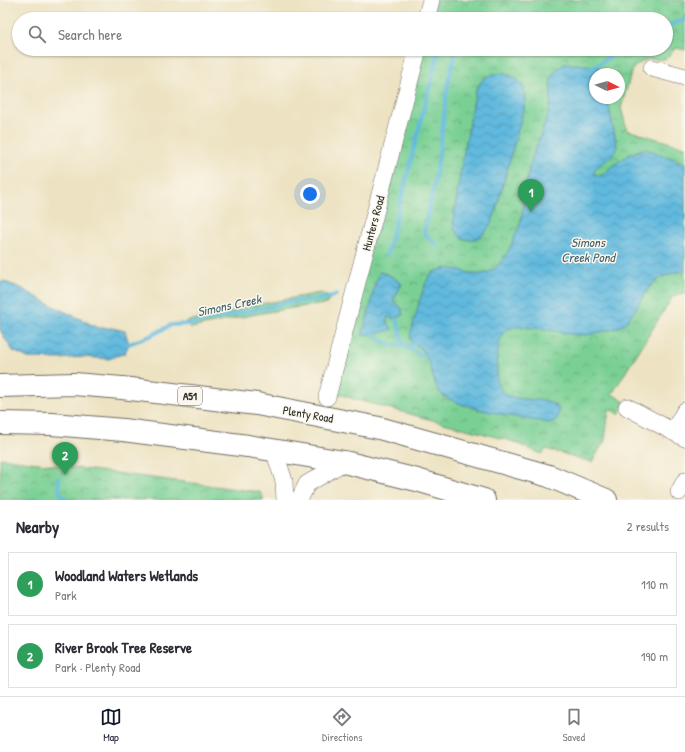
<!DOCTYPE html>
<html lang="en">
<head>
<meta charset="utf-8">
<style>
	body { margin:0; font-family:"Patrick Hand",sans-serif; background:#f7f7f7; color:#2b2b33 }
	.compass { position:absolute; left:589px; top:68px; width:36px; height:36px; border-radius:50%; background:#fff; box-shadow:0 1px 3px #0004; rotate:95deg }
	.you { position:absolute; left:310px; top:194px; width:14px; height:14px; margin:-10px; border:3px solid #fff; border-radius:50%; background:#1a73e8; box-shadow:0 0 0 6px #1a73e833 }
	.badge { display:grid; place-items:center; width:26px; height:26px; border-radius:50%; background:#111827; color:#fff; font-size:13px; font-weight:700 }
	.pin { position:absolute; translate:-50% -33px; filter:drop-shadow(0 1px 2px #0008) }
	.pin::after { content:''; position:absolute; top:21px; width:14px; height:12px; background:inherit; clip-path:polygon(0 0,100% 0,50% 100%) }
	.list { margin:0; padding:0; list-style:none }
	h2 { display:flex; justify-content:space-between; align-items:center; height:52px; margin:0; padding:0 16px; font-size:17px }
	h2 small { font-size:13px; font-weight:400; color:#7c7c81 }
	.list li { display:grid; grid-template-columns:26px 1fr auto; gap:12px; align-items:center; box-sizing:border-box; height:64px; margin:0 8px 8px; padding:0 8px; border:1px solid #e1e1e2; border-radius:0px }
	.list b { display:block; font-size:15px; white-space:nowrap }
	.list p { margin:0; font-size:13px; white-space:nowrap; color:#7c7c81 }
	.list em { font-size:13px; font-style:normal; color:#7c7c81 }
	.icon { flex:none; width:22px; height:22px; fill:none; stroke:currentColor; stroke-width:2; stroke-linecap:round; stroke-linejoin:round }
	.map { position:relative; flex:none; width:685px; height:500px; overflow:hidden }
	.search { position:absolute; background:#fff; box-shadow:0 1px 3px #0004; left:12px; right:12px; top:12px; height:44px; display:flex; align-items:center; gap:10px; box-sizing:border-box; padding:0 14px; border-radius:22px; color:#7c7c81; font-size:15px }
	.sheet { height:196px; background:#fff }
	nav { display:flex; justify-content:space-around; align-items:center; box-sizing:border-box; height:56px; border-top:1px solid #e1e1e2; background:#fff; font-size:11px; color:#7c7c81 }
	nav a { display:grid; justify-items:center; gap:2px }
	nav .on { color:#111827 }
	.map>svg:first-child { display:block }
</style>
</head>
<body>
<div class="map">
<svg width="685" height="500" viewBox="0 0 685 500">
	<defs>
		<pattern id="wetland-marsh" width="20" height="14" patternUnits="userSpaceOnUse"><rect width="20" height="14" fill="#7ad094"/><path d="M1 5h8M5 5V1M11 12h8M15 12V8" fill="none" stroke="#64a979"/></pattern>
		<pattern id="park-crowns" width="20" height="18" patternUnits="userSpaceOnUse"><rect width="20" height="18" fill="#7ad094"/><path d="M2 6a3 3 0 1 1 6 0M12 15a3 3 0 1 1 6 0" fill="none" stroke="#64a979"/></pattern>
		<pattern id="water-waves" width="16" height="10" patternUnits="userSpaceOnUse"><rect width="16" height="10" fill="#61b9de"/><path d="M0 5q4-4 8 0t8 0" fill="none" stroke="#5097b4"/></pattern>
	</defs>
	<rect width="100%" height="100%" fill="#fbf7ec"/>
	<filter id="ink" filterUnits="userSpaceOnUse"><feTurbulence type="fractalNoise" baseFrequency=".025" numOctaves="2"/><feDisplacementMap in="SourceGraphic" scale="8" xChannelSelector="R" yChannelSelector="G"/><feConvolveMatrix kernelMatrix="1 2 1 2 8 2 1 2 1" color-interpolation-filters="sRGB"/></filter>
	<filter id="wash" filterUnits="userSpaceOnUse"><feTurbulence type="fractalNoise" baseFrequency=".012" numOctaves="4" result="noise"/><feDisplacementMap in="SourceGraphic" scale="16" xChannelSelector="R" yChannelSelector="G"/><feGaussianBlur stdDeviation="0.9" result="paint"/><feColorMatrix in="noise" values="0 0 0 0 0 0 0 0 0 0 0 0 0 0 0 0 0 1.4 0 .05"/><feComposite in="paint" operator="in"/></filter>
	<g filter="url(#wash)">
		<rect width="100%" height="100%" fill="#ede3c3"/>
		<path fill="url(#wetland-marsh)" stroke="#527e60" d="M320 293 326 295 329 301 326 304C281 308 236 318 191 328L185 322C203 316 223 316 240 309 247 307 247 304 255 305Z"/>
		<path fill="url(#park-crowns)" stroke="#527e60" fill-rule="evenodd" d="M433 0H685V50L677 48C671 50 671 56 666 58 660 61 656 59 650 59 644 60 635 65 632 70L621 108 627 130 685 147V294L683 293 673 296 612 394 625 402 619 414 609 409 605 440 592 462 546 449 542 454 511 441 354 399 330 390 419 49H666V19H427ZM595 74H619V98H595Z
			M0 458 260 492 264 500H0Z"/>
		<path fill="url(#water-waves)" stroke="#467284" d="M567 63 595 66 599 68 604 74H595V98H607L617 146C615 158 600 162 594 171L595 175 598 176 602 175 615 164 630 154 640 150H649L685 163V271C655 275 650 285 635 310 631 315 627 323 621 326 616 329 609 330 604 331 597 333 589 335 582 335 564 335 518 320 505 331 496 339 497 371 497 382 505 411 550 390 559 410L557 420 549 423C527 419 453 408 440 393 434 385 432 371 429 362L426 358 423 350 411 341 410 336C414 323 423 281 432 273 435 271 439 270 443 269 455 267 464 272 475 274 499 277 511 247 518 229 525 212 524 191 528 173 533 151 543 131 549 110 555 90 541 75 567 63Z
			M503 73C519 78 525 83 526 101L495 214C492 221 488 231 481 236 468 245 454 237 453 222L461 168 476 89C484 76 488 74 503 73Z
			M380 272 391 276 402 284 393 301 401 307 403 315 396 319 388 317 387 321 392 329C383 334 372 332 362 336L371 303 375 284Z
			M3 281 23 289 47 303 99 328H112L125 331 129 344 125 353 109 359 83 357 59 359 28 358 13 351 0 330V282Z"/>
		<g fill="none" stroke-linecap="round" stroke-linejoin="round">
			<path stroke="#61b9de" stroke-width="4" d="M446 19 447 17 453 16 458 19
				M666 27 685 19
				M595 66 623 49
				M437 245 424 233C427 213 433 193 436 173 444 132 443 89 457 49
				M387 255 439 49
				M396 319 398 323 403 345
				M374 333C376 335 378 339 380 340 386 345 408 347 414 344
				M129 344 152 335 171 325 190 324 290 302 324 299 336 295
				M407 347 422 356H425
				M58 478 60 494 67 500"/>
		</g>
	</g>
	<g filter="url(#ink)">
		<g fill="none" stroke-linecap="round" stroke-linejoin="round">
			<defs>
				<path id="minor" d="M426 19 431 0
					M652 68 685 77
					M327 397 418 49
					M627 407 685 438
					M673 432 685 411
					M274 450 284 481 285 500
					M679 492 685 481
					M299 500 307 484 344 462"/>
				<path id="highway" d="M0 386 74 384 122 388 257 404 379 428 549 476 606 500
					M0 423 52 424 123 430 248 446 344 462 417 480 484 500"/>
			</defs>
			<use href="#minor" stroke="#6f6b60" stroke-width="18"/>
			<use href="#highway" stroke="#6f6b60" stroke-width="24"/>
			<use href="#minor" stroke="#fff" stroke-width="17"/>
			<use href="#highway" stroke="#fff" stroke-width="22"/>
		</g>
	</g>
	<g text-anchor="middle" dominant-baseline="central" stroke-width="3" stroke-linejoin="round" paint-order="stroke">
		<rect fill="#fbf7ec" stroke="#696865" stroke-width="1" x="178" y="387" width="24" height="18" rx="3"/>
		<g font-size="11" font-weight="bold" fill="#2b2b2b">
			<text x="190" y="396">A51</text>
		</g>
		<g font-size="12" fill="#2b2b2b" stroke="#fbf7ec">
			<text transform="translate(373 223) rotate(-75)">Hunters Road</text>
			<text transform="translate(308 414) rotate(10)">Plenty Road</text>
		</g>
		<g font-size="13" font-style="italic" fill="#3e5d6a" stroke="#fbf7ec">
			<text x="588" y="242">Simons<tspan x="588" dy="15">Creek Pond</tspan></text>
			<text transform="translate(229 305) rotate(-12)">Simons Creek</text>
		</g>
	</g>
</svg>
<svg class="compass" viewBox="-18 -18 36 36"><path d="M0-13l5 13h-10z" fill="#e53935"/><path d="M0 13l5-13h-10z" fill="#7c7c81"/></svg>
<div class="you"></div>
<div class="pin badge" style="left:531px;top:212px;background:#2e9e5b">1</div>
<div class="pin badge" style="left:65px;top:475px;background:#2e9e5b">2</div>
<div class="search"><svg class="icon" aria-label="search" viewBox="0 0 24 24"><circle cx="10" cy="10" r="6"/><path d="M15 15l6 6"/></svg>Search here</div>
</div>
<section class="sheet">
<h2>Nearby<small>2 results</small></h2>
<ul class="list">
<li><span class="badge" style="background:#2e9e5b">1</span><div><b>Woodland Waters Wetlands</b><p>Park</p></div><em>110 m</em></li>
<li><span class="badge" style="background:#2e9e5b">2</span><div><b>River Brook Tree Reserve</b><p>Park · Plenty Road</p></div><em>190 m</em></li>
</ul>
</section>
<nav>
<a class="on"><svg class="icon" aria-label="map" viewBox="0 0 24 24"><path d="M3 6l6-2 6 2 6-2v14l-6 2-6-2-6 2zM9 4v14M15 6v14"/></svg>Map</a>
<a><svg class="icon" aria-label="directions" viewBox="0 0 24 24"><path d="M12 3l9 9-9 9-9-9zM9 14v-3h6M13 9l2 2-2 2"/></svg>Directions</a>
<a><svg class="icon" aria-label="saved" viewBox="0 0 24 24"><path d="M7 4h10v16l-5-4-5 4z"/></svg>Saved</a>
</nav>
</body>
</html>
